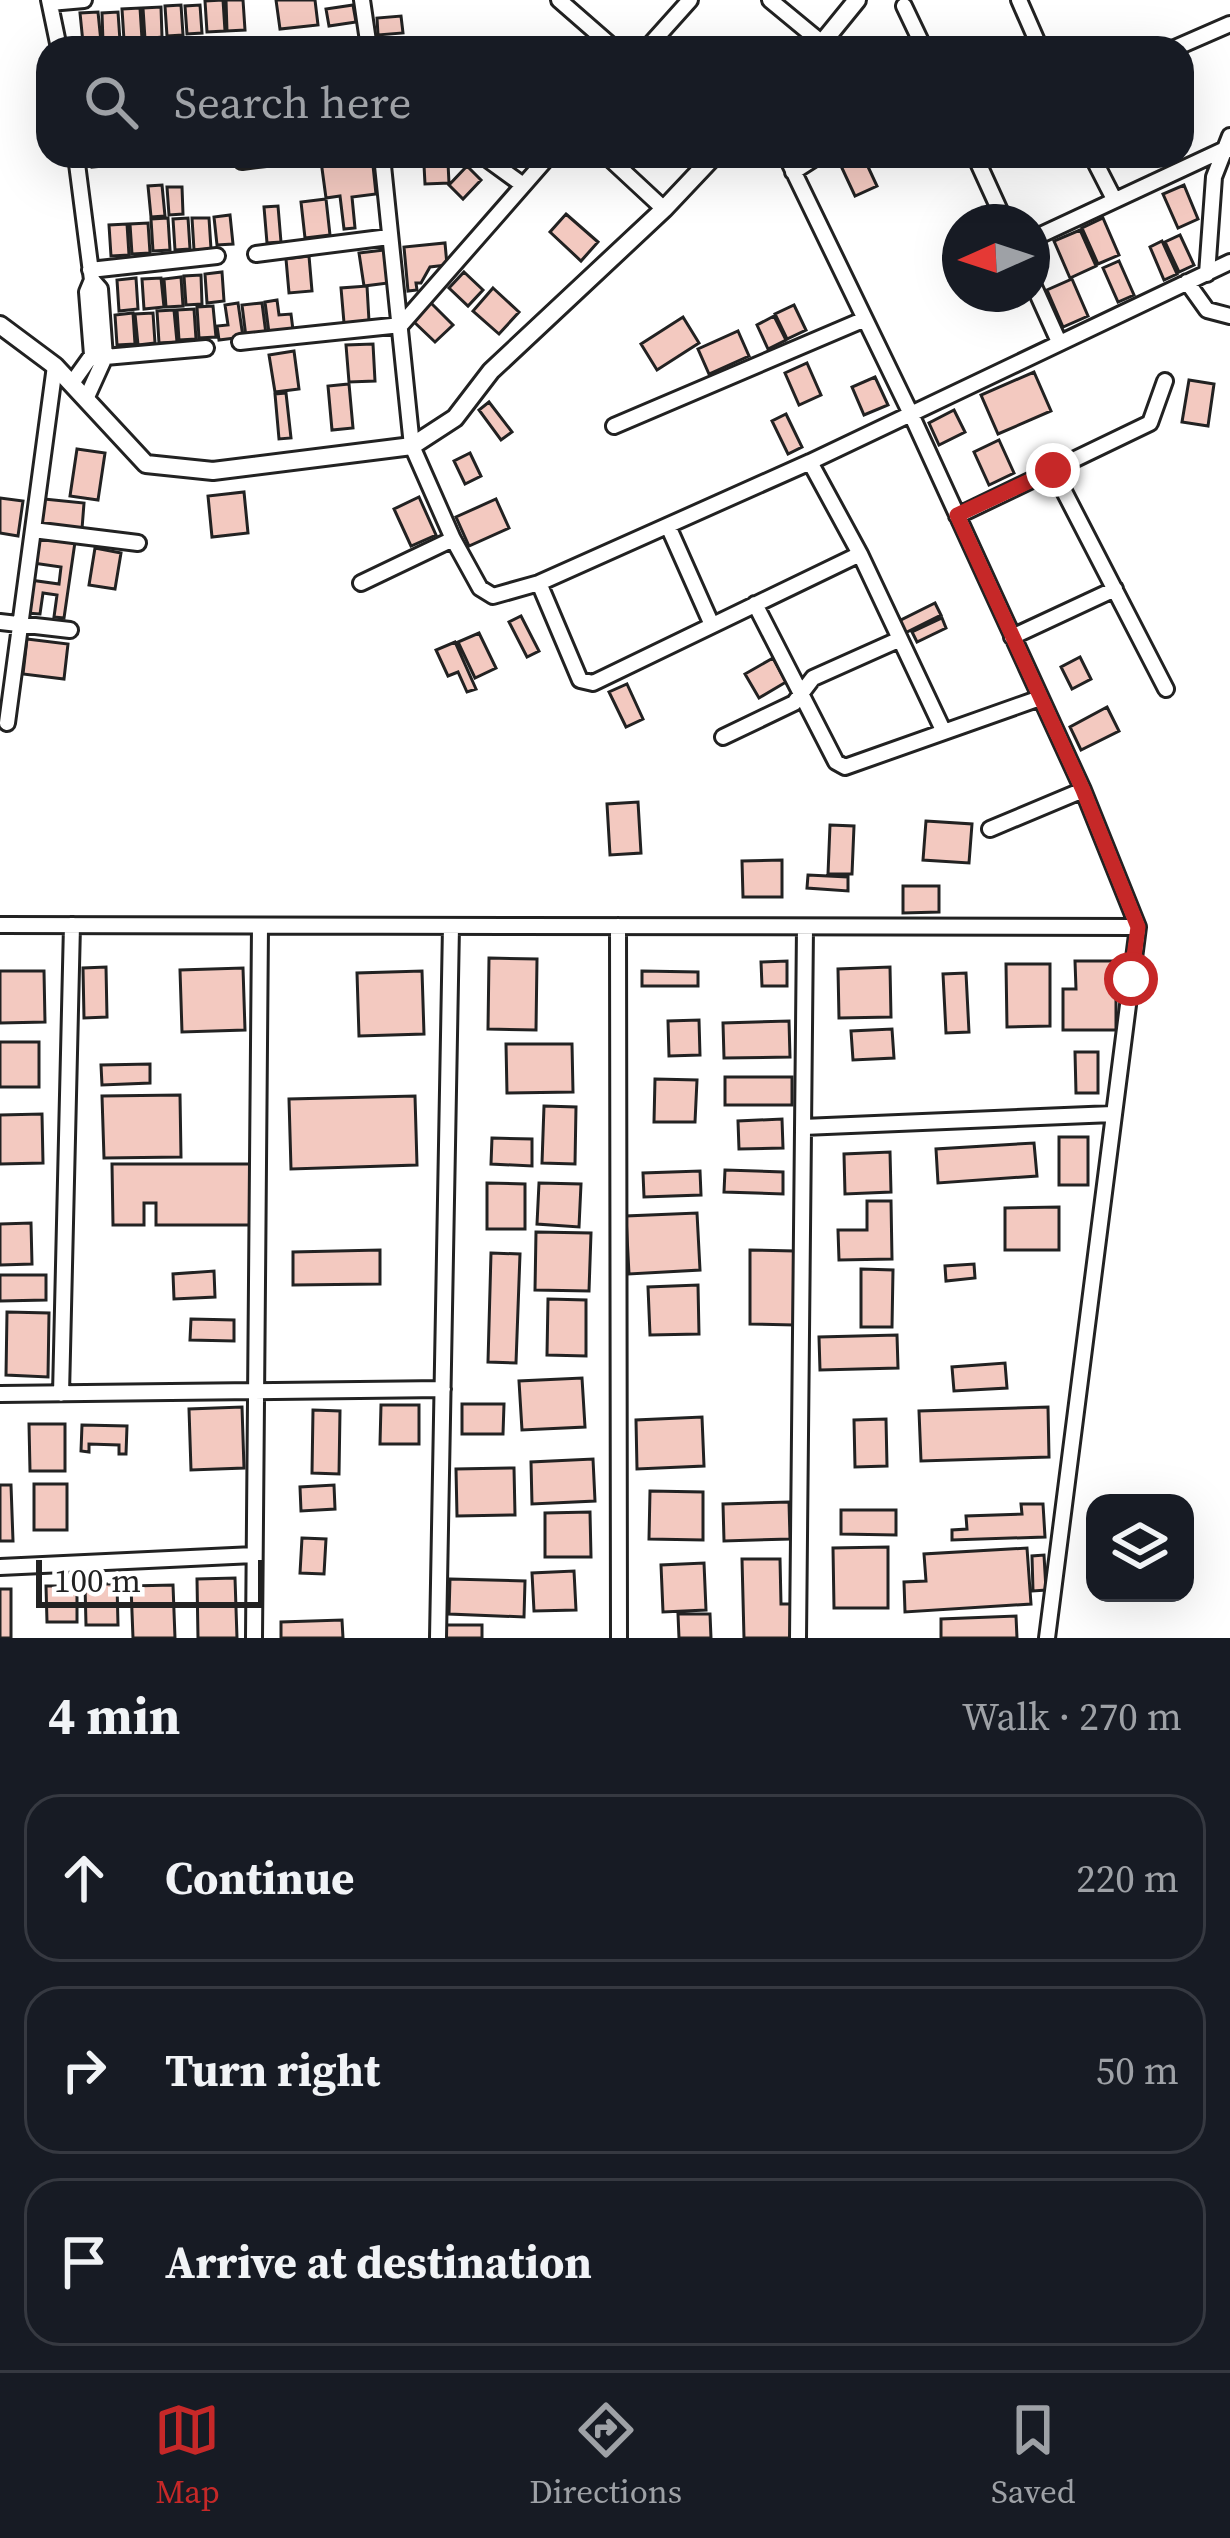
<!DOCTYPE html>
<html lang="en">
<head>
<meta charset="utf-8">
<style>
	body { margin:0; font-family:"Source Serif 4",serif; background:#242831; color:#f1f3f6 }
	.controls { position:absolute; right:36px; bottom:36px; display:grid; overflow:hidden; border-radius:24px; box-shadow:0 12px 48px #0002 }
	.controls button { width:108px; height:108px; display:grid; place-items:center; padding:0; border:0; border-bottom:3px solid #363941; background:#171b24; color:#f1f3f6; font:60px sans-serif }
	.compass { position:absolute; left:942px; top:204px; width:108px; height:108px; border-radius:50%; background:#171b24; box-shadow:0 12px 48px #0002; rotate:267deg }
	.scale { position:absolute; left:36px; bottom:30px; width:228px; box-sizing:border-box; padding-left:12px; border:6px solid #222; border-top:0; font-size:33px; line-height:42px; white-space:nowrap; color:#222; -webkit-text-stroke:9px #fff; paint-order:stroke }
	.stop { position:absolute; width:36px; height:36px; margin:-27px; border:9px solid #c62828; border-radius:50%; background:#fff }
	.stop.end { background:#c62828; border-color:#fff; box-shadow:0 3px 12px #0008 }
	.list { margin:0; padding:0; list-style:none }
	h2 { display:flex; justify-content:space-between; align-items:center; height:156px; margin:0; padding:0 48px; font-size:51px }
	h2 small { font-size:39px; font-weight:400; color:#9ea1a6 }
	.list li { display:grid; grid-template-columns:78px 1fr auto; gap:36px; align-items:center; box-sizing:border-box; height:168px; margin:0 24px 24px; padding:0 24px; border:3px solid #363941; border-radius:36px }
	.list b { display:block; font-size:45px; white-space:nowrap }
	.list em { font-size:39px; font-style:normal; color:#9ea1a6 }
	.icon { flex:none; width:66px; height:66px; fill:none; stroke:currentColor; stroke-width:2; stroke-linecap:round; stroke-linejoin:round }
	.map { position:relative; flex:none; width:1230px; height:1638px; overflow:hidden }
	.search { position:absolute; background:#171b24; box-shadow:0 12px 48px #0002; left:36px; right:36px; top:36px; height:132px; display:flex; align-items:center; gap:30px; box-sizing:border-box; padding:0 42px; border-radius:36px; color:#9ea1a6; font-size:45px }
	.sheet { height:732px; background:#171b24 }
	nav { display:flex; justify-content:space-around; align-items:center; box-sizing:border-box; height:168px; border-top:3px solid #363941; background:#171b24; font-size:33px; color:#9ea1a6 }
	nav a { display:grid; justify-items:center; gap:6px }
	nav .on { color:#c62828 }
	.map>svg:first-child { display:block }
</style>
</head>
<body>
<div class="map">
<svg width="1230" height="1638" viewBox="0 0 1230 1638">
	<rect width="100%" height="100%" fill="#fff"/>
	<path fill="#f3c9c0" stroke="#222" stroke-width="3" d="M223 0 225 31 207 32 205 1Z
		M226 0H243L245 30 227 31Z
		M276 0H315L318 25 280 29Z
		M181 5 183 35 167 36 165 6Z
		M200 5 202 33 187 34 185 6Z
		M353 5 356 22 329 26 326 9Z
		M161 7 162 37 145 39 143 8Z
		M140 8 142 39 124 40 122 9Z
		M98 12 101 42 83 43 80 13Z
		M118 12 120 41 103 42 102 13Z
		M401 16 403 33 378 35 377 18Z
		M91 156H134L135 163 92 167Z
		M372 156 376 194 352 197 355 228 344 229 340 196 326 198 321 161Z
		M863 156 877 186 855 196 841 166Z
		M448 163 449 183 425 184 424 165Z
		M467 166 481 180 463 199 449 185Z
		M162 185 165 216 151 217 148 186Z
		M1184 185 1198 219 1178 228 1163 194Z
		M167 187H182L183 214 169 215Z
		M326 199 330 235 305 238 301 202Z
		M278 206 281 242 267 243 264 207Z
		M566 214 598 242 581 261 550 232Z
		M230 215 233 244 217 245 214 217Z
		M168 218 170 250 153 251 151 219Z
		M188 218 190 249 175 250 173 219Z
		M192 218H209L211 249 194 250Z
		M1103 218 1119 255 1098 264 1082 228Z
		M148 223 150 253 132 254 130 224Z
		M127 224 129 255 111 256 109 225Z
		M1080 230 1096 266 1070 278 1054 241Z
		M1180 235 1194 265 1179 272 1165 242Z
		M1162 241 1177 274 1164 280 1150 247Z
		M445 243 447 265 430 267 421 283H416L417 290 408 291 404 247Z
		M384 250 388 283 364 286 359 253Z
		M309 256 312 291 289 293 286 259Z
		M1119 261 1134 295 1118 302 1103 268Z
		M222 272 224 301 207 303 205 274Z
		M464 272 483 290 468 306 449 288Z
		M201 275 202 304 186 305 184 276Z
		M181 277 183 306 166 307 164 279Z
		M136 278 138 309 119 311 117 280Z
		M161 278 164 307 144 309 142 279Z
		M1072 279 1088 316 1063 327 1047 290Z
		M367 286 369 321 344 323 341 288Z
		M493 288 519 312 499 334 473 311Z
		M277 300 279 315 291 314 293 330 269 333 265 302Z
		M430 302 453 325 435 342 413 321Z
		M238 303 243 337 219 340 217 326 228 325 225 305Z
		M262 303 266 334 246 337 242 305Z
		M794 305 806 330 787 339 775 314Z
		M213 306 216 337 199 338 197 307Z
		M194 309 196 339 179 340 177 310Z
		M174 310 177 342 159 343 157 311Z
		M133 313 135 344 117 345 115 315Z
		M153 313 155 343 138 345 135 314Z
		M774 316 786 340 768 349 757 325Z
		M683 317 699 343 657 370 641 344Z
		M738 331 749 356 709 374 698 349Z
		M373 344 375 381 349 382 346 345Z
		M294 351 299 389 275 392 269 355Z
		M807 363 821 395 799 405 785 373Z
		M1034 372 1051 411 998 434 981 395Z
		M875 377 888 405 864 415 852 387Z
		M1189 380 1214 384 1208 426 1182 422Z
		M349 384 353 428 332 430 328 386Z
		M286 393 291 438 279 439 275 394Z
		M489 402 512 432 501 440 479 410Z
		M954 410 965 432 939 445 929 423Z
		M786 414 802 447 788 454 772 421Z
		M999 440 1014 473 989 485 974 452Z
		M77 449 105 453 98 500 70 496Z
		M470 453 481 476 465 484 454 461Z
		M244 492 248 533 212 537 208 496Z
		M419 497 436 535 411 546 394 509Z
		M0 498 23 501 18 536 0 533Z
		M44 499 84 503 82 529 41 526Z
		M496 499 509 528 469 546 456 517Z
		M36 536 75 542 64 618 54 617 57 595 43 593 40 614 26 613 30 580 59 584 61 567 33 563Z
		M95 548 121 553 115 589 89 585Z
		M935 603 941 615 903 634 897 622Z
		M521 616 539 651 527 657 509 622Z
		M942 618 946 628 917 642 912 632Z
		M479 633 496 668 475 678 458 642Z
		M27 639 68 644 64 679 23 674Z
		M455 642 476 689 467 692 458 672 448 676 436 650Z
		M1080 657 1091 679 1072 689 1061 667Z
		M773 658 786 682 759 698 745 674Z
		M627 684 643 719 626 727 609 692Z
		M1107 707 1119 731 1081 750 1070 727Z
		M638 802 641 853 610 855 607 804Z
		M926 821 972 824 969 863 923 860Z
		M830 825 854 826 852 874H828Z
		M782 860V897H743L742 861Z
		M808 875 848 877V891L807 888Z
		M903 886H939V912L903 913Z
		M489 958 537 959 536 1030 488 1029Z
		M787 961V986H762L761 962Z
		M1075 961H1116V1030H1063V989H1076Z
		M1006 964H1050V1026L1007 1027Z
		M106 967 107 1017 84 1018 83 968Z
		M890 967 891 1017 839 1018 838 969Z
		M243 968 245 1030 182 1032 180 970Z
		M0 971H44L45 1022 0 1023Z
		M422 971 424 1034 359 1036 357 973Z
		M642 971 698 972V986H642Z
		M966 973 969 1032 946 1033 943 974Z
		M699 1020 700 1055 669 1056 668 1021Z
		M789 1021 790 1057 724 1058 723 1023Z
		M892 1029 894 1058 853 1060 851 1031Z
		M0 1042H39V1087H0Z
		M506 1044H572L573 1092 507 1093Z
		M1075 1052H1098V1093H1076Z
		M150 1064V1083L102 1085 101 1065Z
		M725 1077H792V1105H725Z
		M655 1079 697 1080 695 1122H654Z
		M180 1095 181 1157 104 1158 102 1096Z
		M415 1096 417 1165 291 1169 289 1099Z
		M544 1106 576 1107 575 1164 542 1163Z
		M42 1114 43 1163 0 1164V1115Z
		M782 1119 783 1148 739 1149 738 1121Z
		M1059 1137H1088V1185H1059Z
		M492 1138 532 1139V1166L491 1164Z
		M1034 1143 1037 1176 938 1183 936 1149Z
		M890 1152 891 1192 845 1194 844 1154Z
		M112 1164H250V1225H156V1203H144V1225H113Z
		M725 1170 783 1172V1194L724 1192Z
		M700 1171 701 1195 644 1197 643 1173Z
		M487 1183 525 1184V1229H487Z
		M539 1183 581 1184 579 1227 537 1224Z
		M867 1201H891L892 1259 839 1260 838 1230H867Z
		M1059 1207V1250H1005V1208Z
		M697 1213 700 1270 629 1274 626 1216Z
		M31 1223 32 1264 0 1265V1224Z
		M536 1232 591 1233 589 1291 535 1290Z
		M380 1250V1284L293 1285V1252Z
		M750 1250 794 1251V1325L750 1324Z
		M491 1253 520 1254 516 1363 488 1362Z
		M974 1264 975 1278 946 1281 945 1266Z
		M861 1269 893 1270 892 1327H861Z
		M214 1271 215 1297 174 1299 173 1274Z
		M0 1275H46V1300L0 1301Z
		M698 1285 699 1334 650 1335 648 1287Z
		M548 1299 586 1300V1356L547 1355Z
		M7 1312 49 1313 48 1377 6 1375Z
		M191 1319 234 1320V1341L190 1340Z
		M897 1335 898 1368 820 1370 819 1337Z
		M1005 1363 1007 1388 954 1391 952 1367Z
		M582 1378 585 1427 522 1430 519 1381Z
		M462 1404H504L503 1434H462Z
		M381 1405H419V1444H380Z
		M242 1407 244 1468 191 1470 189 1409Z
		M1048 1407 1049 1457 921 1461 919 1411Z
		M313 1410 340 1411 339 1474 312 1473Z
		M702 1417 704 1466 637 1469 636 1420Z
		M886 1419 887 1466 855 1467 854 1420Z
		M29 1424H65V1471H30Z
		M82 1425 127 1426 126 1454H119V1445L89 1444V1452L81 1451Z
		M593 1459 595 1501 532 1504 531 1462Z
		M514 1468 515 1515 457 1516 456 1469Z
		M34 1484H67V1530H34Z
		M0 1485H11L13 1541H0Z
		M334 1485 335 1509 301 1511 300 1487Z
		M650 1491 703 1492V1540L649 1539Z
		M789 1502 790 1539 724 1541 723 1504Z
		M1021 1504H1043L1045 1537 952 1540V1530L967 1529 966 1516 1022 1514Z
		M841 1510H896V1535L841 1534Z
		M590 1512 591 1557H545V1513Z
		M302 1538 326 1539 324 1574 300 1573Z
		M888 1547V1608H834L833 1548Z
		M1027 1548 1031 1604 905 1612 904 1582 926 1581 924 1554Z
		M1044 1555 1046 1590 1033 1591 1032 1556Z
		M742 1559H780L781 1604H791V1638H744Z
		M704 1563 706 1610 663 1612 661 1565Z
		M574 1571 576 1610 534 1611 532 1573Z
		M235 1578 237 1638H198L197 1579Z
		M450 1579 525 1581 524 1617 449 1614Z
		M85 1584H117L118 1625H86Z
		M173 1585 175 1638H133L131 1586Z
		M46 1586H77V1622H47Z
		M0 1589H11V1638H0Z
		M678 1614H710L711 1638H679Z
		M1016 1616 1017 1638H941V1619Z
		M342 1620 343 1638H281V1622Z
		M445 1625H482V1638H445Z"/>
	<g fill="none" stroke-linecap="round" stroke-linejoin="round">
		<defs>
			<path id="minor" d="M49 0 59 48
				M362 0 369 48
				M559 0 614 48
				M770 0 822 43
				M1019 0 1040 48
				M50 3 84 0
				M904 6 924 48
				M460 48H479
				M647 48 690 0
				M1175 48 1230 24
				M76 156 92 280 100 289 105 357 86 399
				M382 156 412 446 453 539 480 588 493 596 539 583 810 462 1230 262
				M483 156 523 185
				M607 156 664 209
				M786 156 910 412 1083 790 1138 927 1047 1638
				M975 156 1005 222
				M1092 156 1114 199
				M242 161 283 156
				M793 172 818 156
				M1032 239 1225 149 1230 150
				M256 254 389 237
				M90 270 217 256
				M1207 274 1214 177 1230 136
				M1032 282 1059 342
				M1187 282 1207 310 1230 316
				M240 342 401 325 549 156
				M105 357 206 348
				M72 383 92 355 87 292 92 280
				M614 426 865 319
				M810 462 860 554 943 730
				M1053 470 1166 689
				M957 516 1150 423 1165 381
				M668 526 712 625
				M33 530 138 543
				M361 583 453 539
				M539 583 580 680 593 683 860 554
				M755 604 836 762 845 767 1040 698
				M0 622 70 630
				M1012 637 1115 589
				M7 723 55 366
				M723 737 794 703 813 678 898 640
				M990 829 1083 790
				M0 925 1138 927
				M618 926 619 1638
				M803 1127 1113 1114
				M0 1394 443 1389
				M61 1394 72 925
				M0 1567 254 1555
				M254 1638 260 926
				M438 1638 451 926
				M798 1638 805 927"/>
			<path id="tertiary" d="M818 48 857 0
				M0 325 55 366 146 464 213 471 412 446 455 418 491 371 664 209 714 156"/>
		</defs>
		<use href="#minor" stroke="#222" stroke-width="20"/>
		<use href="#tertiary" stroke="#222" stroke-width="22"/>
		<use href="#minor" stroke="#fff" stroke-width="14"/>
		<use href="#tertiary" stroke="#fff" stroke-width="16"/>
	</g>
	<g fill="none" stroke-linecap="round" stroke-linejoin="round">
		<path stroke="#c62828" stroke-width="15" d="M1053 470 957 515 1083 790 1138 927 1131 979"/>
	</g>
</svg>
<div class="controls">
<button><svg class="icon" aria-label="layers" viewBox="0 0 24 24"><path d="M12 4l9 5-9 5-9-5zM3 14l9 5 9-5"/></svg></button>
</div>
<svg class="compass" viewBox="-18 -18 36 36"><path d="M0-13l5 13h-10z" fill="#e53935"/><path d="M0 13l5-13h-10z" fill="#9ea1a6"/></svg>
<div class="scale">100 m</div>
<div class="stop" style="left:1131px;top:979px"></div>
<div class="stop end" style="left:1053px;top:470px"></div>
<div class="search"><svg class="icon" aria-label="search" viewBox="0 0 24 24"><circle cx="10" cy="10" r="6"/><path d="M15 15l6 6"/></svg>Search here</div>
</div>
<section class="sheet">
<h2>4 min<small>Walk · 270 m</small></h2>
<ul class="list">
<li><svg class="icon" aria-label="ahead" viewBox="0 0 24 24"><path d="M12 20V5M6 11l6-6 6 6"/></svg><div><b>Continue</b></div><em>220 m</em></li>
<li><svg class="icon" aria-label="right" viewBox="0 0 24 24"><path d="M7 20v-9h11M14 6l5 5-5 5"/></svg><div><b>Turn right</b></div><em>50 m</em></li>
<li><svg class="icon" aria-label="arrive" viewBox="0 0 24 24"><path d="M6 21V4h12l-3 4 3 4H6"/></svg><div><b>Arrive at destination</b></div></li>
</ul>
</section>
<nav>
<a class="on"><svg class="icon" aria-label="map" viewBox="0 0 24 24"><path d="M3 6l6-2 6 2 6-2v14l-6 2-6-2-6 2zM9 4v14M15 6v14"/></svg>Map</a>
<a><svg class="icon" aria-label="directions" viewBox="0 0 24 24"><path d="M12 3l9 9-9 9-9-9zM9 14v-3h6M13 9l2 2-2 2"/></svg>Directions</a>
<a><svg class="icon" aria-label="saved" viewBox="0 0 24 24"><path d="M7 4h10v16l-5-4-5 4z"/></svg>Saved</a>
</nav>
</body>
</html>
